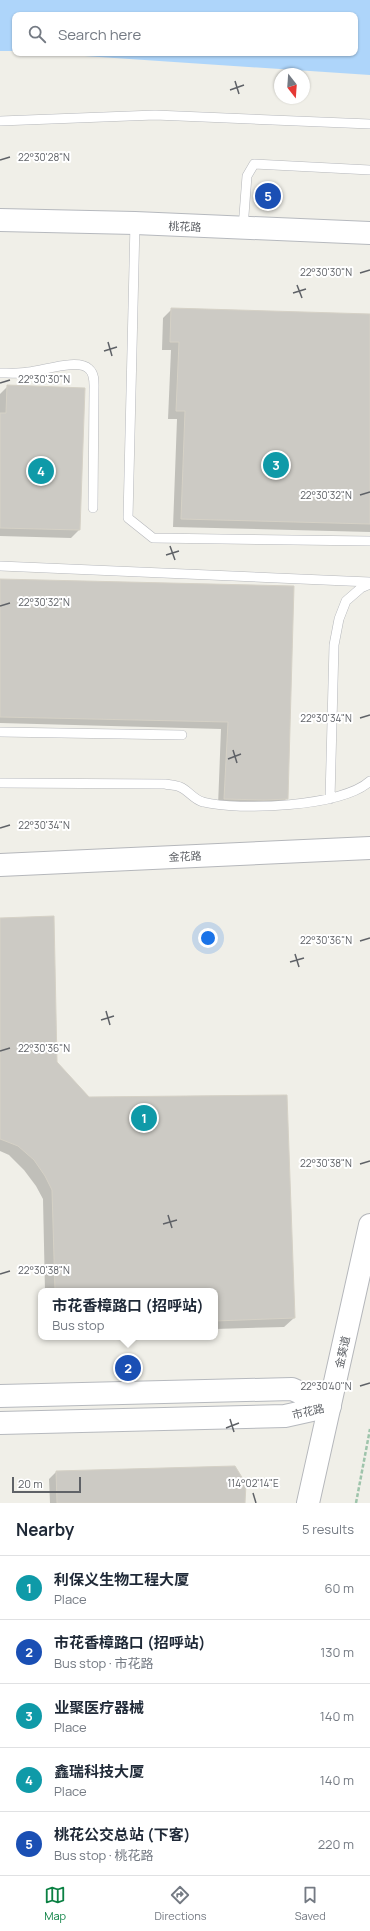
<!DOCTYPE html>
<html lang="en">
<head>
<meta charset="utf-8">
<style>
	body { margin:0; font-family:Manrope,"Noto Sans SC",sans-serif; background:#f6f6f7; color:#1f2937 }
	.compass { position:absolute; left:274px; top:68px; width:36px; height:36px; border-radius:50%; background:#fff; box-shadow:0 1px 3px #0004; rotate:163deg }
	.scale { position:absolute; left:12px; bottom:10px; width:69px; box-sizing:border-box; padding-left:4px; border:2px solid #5f6267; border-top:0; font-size:11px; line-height:14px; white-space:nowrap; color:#5f6267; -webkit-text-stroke:3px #fff; paint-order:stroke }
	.you { position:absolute; left:208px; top:938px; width:14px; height:14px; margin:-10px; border:3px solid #fff; border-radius:50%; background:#1a73e8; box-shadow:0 0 0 6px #1a73e833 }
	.badge { display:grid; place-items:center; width:26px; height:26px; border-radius:50%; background:#0b8043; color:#fff; font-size:13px; font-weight:700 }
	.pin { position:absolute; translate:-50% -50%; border:2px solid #fff; box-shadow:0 1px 4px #0006 }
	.popup { position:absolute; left:38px; top:1288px; width:180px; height:52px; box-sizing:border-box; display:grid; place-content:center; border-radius:8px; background:#fff; filter:drop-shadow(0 1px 3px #0005); font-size:13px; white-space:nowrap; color:#747a83 }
	.popup b { font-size:15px; color:#1f2937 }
	.popup::after { content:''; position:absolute; left:50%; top:100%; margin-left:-8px; border:8px solid transparent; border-top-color:#fff }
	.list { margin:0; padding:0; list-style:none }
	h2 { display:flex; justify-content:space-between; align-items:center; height:52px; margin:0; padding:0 16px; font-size:17px }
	h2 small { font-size:13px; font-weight:400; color:#747a83 }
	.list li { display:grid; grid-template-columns:26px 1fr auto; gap:12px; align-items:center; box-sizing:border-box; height:64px; padding:0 16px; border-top:1px solid #e0e1e3 }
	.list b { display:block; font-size:15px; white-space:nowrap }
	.list p { margin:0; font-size:13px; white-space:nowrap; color:#747a83 }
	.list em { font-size:13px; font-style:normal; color:#747a83 }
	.icon { flex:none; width:22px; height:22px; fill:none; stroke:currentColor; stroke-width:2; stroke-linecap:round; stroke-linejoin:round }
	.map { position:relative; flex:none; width:370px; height:1503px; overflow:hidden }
	.search { position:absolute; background:#fff; box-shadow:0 1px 3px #0004; left:12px; right:12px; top:12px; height:44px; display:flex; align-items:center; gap:10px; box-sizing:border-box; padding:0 14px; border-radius:8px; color:#747a83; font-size:15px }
	.sheet { height:372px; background:#fff }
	nav { display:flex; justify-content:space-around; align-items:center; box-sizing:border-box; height:56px; border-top:1px solid #e0e1e3; background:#fff; font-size:11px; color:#747a83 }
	nav a { display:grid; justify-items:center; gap:2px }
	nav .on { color:#0b8043 }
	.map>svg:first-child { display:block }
</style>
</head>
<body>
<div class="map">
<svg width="370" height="1503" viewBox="0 0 370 1503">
	<rect width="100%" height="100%" fill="#f0efe8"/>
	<path fill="#aed5fa" d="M0 0H370V75L40 53H355V15H15V51H0Z"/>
	<path fill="#0003" d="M172 309 370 315V532L173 527 177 419H168L171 350H162L163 318Z
		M8 386 79 530 71 538 0 536V394Z
		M0 580 293 587 287 798 280 805 218 806 221 729 0 723Z
		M0 919 56 1062 294 1318 284 1327 215 1329V1291H45L43 1199 36 1186 24 1170 9 1155 0 1151Z
		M56 1472 244 1503H50L49 1479Z"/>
	<path fill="#cccac4" stroke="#d5d1c6" d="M171 308 370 314V524L181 519 185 411H176L179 342H170Z
		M7 385 85 388 80 530 0 528V413H6Z
		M0 579 294 586 288 799 264 800 224 799 228 722 0 717Z
		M54 916 57 1062 89 1097 287 1095 295 1318 215 1321V1291H55L52 1190 45 1176 34 1160 18 1146 0 1139V918Z
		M235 1466 246 1484 245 1503H57L56 1471Z"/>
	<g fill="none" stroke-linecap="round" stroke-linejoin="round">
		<defs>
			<path id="service" d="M0 121 155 115 370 124
				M135 223 128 518 153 538 370 541
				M243 228 247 176 254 164 370 170
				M0 373C9 373 19 374 28 372 43 371 78 358 89 369 95 374 94 383 94 390L93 508
				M0 566 370 582
				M0 732 182 735
				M0 783 165 784C170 785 176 785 180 787 188 790 194 800 203 802 239 811 342 807 370 781
				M330 799 334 645 339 619 346 601 361 588 370 584"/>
			<path id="tertiary" d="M0 865 370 848
				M308 1503 370 1225"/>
			<path id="secondary" d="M0 220 135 223 370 233
				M0 1396 292 1389 330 1406
				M0 1423 285 1416 330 1406"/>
		</defs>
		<use href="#service" stroke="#b5b7bb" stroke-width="10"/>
		<use href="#tertiary" stroke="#b5b7bb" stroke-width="24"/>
		<use href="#secondary" stroke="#b6b9be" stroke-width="24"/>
		<path stroke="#9ec4ab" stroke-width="2.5" stroke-dasharray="4 2" stroke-linecap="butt" d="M356 1503 370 1429"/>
		<use href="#service" stroke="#fff" stroke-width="9"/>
		<use href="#tertiary" stroke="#fff" stroke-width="22"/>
		<use href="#secondary" stroke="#fff" stroke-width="22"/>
	</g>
	<path fill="none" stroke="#5f6267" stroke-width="1.5" d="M235 81 239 94M230 90 244 85M0 160 10 157M360 273 370 270M297 285 302 298M293 293 306 289M108 342 112 356M104 351 117 347M0 383 10 380M360 495 370 492M170 546 175 560M166 555 179 551M0 606 10 603M360 718 370 715M233 750 237 763M228 759 241 754M0 828 10 825M360 941 370 938M295 954 299 967M290 962 304 958M106 1011 110 1025M101 1020 114 1016M0 1051 10 1048M360 1164 370 1161M168 1215 172 1228M163 1224 177 1220M0 1274 10 1271M360 1386 370 1383M230 1419 234 1432M226 1428 239 1423M253 1493 256 1503"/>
	<g text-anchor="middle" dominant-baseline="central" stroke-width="4" stroke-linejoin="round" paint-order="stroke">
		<g font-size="11" fill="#5f6267" stroke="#fff">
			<text transform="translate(185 226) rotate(2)">桃花路</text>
			<text transform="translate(185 856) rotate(-3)">金花路</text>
			<text transform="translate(342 1352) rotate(-77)">金葵道</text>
			<text transform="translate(308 1411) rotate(-13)">市花路</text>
		</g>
	</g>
	<g font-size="10" text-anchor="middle" fill="#5f6267" stroke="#fff" stroke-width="4" stroke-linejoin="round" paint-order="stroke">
		<text x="44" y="161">22°30'28"N</text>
		<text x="326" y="276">22°30'30"N</text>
		<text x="44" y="383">22°30'30"N</text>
		<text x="326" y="499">22°30'32"N</text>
		<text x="44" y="606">22°30'32"N</text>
		<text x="326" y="722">22°30'34"N</text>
		<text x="44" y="829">22°30'34"N</text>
		<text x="326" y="944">22°30'36"N</text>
		<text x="44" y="1052">22°30'36"N</text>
		<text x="326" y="1167">22°30'38"N</text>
		<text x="44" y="1274">22°30'38"N</text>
		<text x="326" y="1390">22°30'40"N</text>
		<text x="253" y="1487">114°02'14"E</text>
	</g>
</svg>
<svg class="compass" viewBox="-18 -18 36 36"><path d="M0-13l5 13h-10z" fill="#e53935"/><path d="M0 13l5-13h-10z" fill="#747a83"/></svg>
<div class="scale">20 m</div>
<div class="you"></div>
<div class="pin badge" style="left:144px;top:1118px;background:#0f9aa8">1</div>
<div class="pin badge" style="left:128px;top:1368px;background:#1a4fb4">2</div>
<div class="popup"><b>市花香樟路口 (招呼站)</b>Bus stop</div>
<div class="pin badge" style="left:276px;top:465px;background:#0f9aa8">3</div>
<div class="pin badge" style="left:41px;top:471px;background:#0f9aa8">4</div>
<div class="pin badge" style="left:268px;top:196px;background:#1a4fb4">5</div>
<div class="search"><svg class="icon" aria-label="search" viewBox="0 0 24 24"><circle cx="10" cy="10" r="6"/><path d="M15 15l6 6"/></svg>Search here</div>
</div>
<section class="sheet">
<h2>Nearby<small>5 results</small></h2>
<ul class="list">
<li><span class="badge" style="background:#0f9aa8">1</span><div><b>利保义生物工程大厦</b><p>Place</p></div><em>60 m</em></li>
<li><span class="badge" style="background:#1a4fb4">2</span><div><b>市花香樟路口 (招呼站)</b><p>Bus stop · 市花路</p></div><em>130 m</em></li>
<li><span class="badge" style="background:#0f9aa8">3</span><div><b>业聚医疗器械</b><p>Place</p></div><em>140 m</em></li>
<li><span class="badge" style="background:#0f9aa8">4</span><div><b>鑫瑞科技大厦</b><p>Place</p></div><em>140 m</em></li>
<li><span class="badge" style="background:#1a4fb4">5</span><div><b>桃花公交总站 (下客)</b><p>Bus stop · 桃花路</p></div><em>220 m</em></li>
</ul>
</section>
<nav>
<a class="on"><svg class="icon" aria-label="map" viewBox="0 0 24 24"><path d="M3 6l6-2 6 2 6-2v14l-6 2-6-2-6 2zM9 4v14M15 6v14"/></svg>Map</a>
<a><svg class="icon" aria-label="directions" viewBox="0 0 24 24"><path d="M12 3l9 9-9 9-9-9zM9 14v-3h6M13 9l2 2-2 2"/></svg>Directions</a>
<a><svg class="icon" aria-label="saved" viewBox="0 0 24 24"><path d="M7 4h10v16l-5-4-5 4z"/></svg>Saved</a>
</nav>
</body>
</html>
